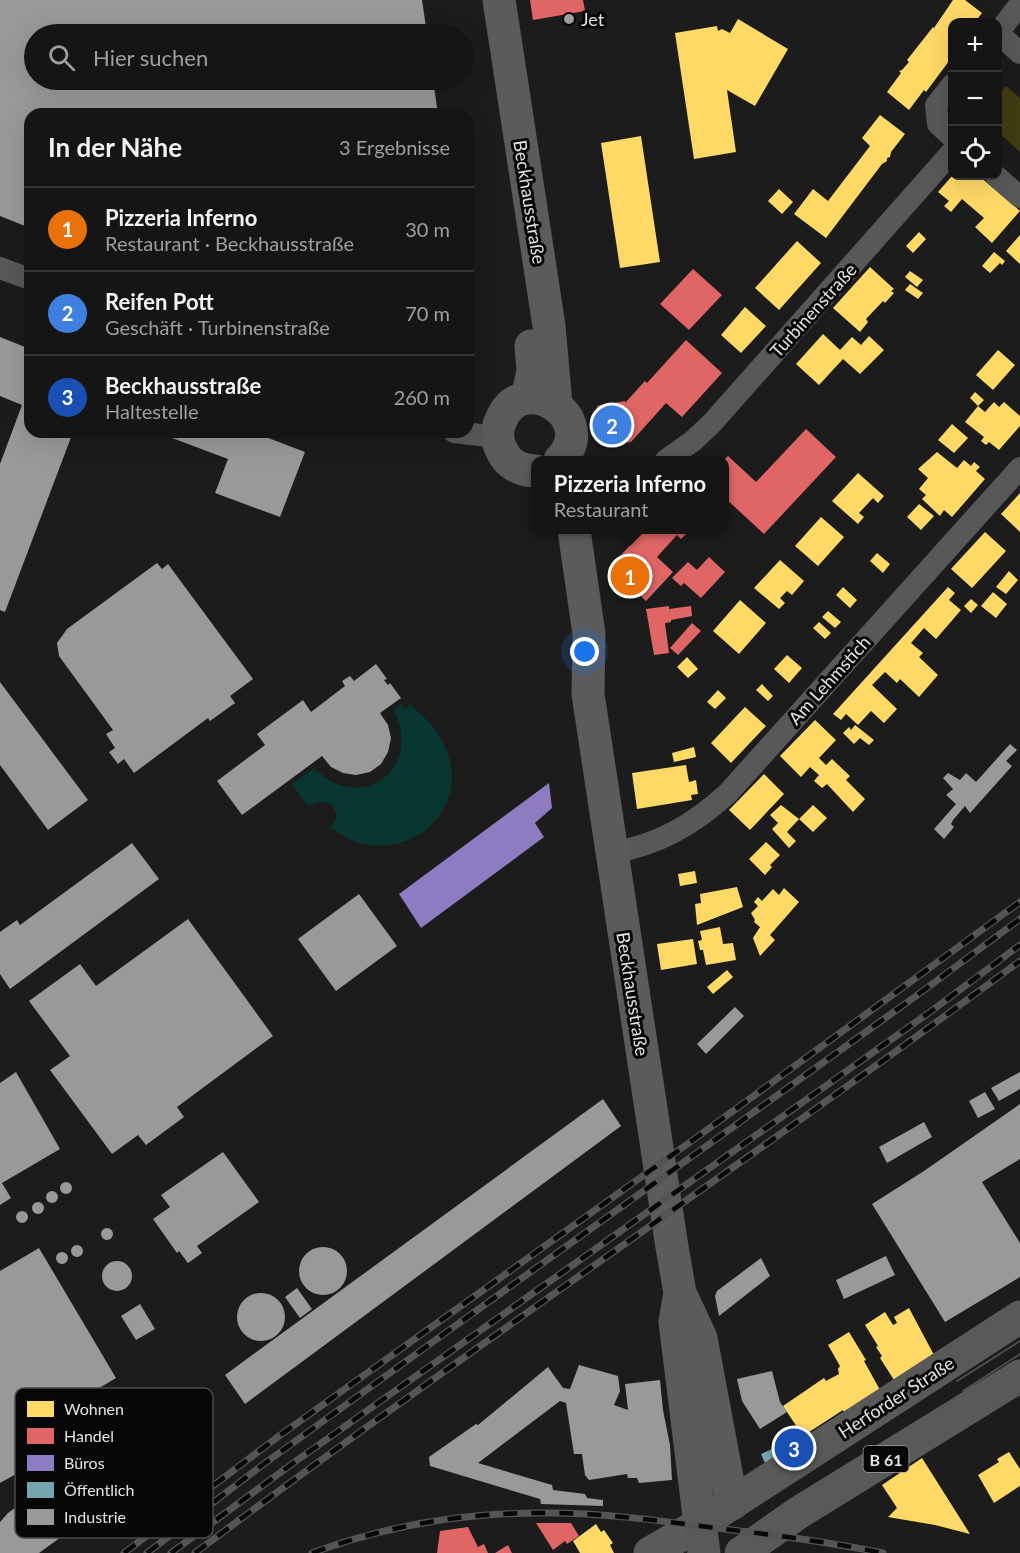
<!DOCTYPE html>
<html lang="de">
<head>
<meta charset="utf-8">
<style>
	body { margin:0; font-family:Lato,sans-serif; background:#1e1e1e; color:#f1f3f6 }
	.controls { position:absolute; right:18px; top:18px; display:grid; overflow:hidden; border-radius:12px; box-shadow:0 6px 24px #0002 }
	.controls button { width:54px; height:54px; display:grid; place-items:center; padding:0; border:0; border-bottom:2px solid #343434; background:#151515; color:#f1f3f6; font:30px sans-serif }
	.you { position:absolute; left:585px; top:652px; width:21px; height:21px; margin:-15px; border:4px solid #fff; border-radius:50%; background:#1a73e8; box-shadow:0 0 0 9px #1a73e833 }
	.badge { display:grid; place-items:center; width:39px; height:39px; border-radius:50%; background:#9d9e9d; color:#fff; font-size:20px; font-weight:700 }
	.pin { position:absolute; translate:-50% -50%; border:3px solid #fff; box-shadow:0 2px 6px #0006 }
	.popup { position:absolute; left:531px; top:456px; width:198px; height:78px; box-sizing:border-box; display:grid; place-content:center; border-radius:12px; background:#151515; filter:drop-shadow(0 2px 4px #0005); font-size:20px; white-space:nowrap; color:#9d9fa0 }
	.popup b { font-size:22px; color:#f1f3f6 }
	.popup::after { content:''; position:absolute; left:50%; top:100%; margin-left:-12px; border:12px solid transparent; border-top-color:#151515 }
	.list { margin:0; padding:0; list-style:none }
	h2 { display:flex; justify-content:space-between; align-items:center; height:78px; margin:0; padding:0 24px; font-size:26px }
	h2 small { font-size:20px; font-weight:400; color:#9d9fa0 }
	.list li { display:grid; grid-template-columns:39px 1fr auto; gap:18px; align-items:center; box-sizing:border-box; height:84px; padding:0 24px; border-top:2px solid #343434 }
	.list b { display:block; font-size:22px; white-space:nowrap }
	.list p { margin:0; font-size:20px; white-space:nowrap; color:#9d9fa0 }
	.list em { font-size:20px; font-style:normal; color:#9d9fa0 }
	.icon { flex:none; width:33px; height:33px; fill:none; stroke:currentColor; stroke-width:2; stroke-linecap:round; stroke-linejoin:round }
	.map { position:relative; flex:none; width:1020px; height:1553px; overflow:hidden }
	.search { position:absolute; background:#151515; box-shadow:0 6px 24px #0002; left:24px; top:24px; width:450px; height:66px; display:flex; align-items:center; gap:15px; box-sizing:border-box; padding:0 21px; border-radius:33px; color:#9d9fa0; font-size:22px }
	.panel { position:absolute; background:#151515; box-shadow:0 6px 24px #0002; left:24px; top:108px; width:450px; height:330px; border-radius:18px }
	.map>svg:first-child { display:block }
</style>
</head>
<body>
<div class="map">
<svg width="1020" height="1553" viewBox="0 0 1020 1553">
	<rect width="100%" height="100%" fill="#1c1c1c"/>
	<path fill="#423c12" d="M1006 86 1020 98V152L998 132V95Z"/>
	<path fill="#083732" d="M400 704 405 709 410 704C424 717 438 730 445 747 477 818 389 877 331 827L337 818C335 800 322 799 308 806L292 784 314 768C360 815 423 771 394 710Z"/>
	<path fill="#ffd966" d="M953 0H965L982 13 975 22H952V57L926 92 924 90 909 110 887 92 901 73 899 71 902 70 909 62 907 60 933 27 934 28Z
		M738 19 788 49 755 106 727 90 736 152 694 159 675 33 717 26 718 31 722 29 730 33Z
		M880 115 905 134 891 152 890 157 887 158V161L882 164 826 238 794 214 813 189 828 201 870 146 862 138Z
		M641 136 660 262 620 268 601 143Z
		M952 176H979L1020 211 992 243 975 227 984 218 962 199 951 212 944 206 949 201 938 192Z
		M779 189 793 202 782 214 768 201Z
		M919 232 926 239 913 253 906 246Z
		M1020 235V264L1006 251Z
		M797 241 821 263 779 310 755 288Z
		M994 252 1005 261 1002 265 1000 263 990 273 982 266Z
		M870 267 894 289 891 291 894 293 885 303 883 301 866 319 868 322 860 332 833 308Z
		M910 271 923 280 917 287 905 277Z
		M910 284 923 293 918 299 905 290Z
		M745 307 766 326 741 353 721 335Z
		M823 334 840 350 852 337 861 345 869 336 884 350 860 374 843 359 819 385 796 364Z
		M998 350 1015 365 993 390 976 375Z
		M975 392 984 400 978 406 970 398Z
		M994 402 999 407 1004 402 1020 416V426L999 450 989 442 986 445 981 441 984 437 965 422 978 406 985 412Z
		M952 424 968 438 954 453 938 440Z
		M937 452 957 468 964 460 971 466 974 462 980 467 976 471 985 479 952 517 944 510 940 516 922 499 926 495 919 489 928 478 918 469Z
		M858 473 884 496 878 503 873 498 859 513 864 517 858 524 832 501Z
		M1020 493V532L1001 514Z
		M919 504 934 516 921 530 907 517Z
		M821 517 844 537 818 566 795 546Z
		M985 532 1006 551 972 588 951 569Z
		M877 553 890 564 883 573 870 561Z
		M780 560 804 581 792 595 787 591 780 598 785 603 779 609 754 588Z
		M1009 571 1018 580 1006 594 996 587Z
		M843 587 857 600 850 608 836 595Z
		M948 587 955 593 949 600 961 610 936 639 924 628 911 643 923 653 919 657 938 675 919 697 900 679 897 683 885 672 872 685 897 709 884 723 871 711 858 725 846 714 841 720 833 714Z
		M993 592 1007 604 996 618 981 606Z
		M971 599 978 605 971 613 964 606Z
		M740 600 766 623 739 654 713 631Z
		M828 611 841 622 835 628 822 617Z
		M819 622 831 633 825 639 813 628Z
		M787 655 802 668 789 683 774 669Z
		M687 657 698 669 688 678 677 667Z
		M762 684 773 696 768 701 756 690Z
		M718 690 726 698 715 709 707 702Z
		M745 707 766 726 731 763 711 743Z
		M815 720 836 740 819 758 826 765 832 759 850 776 846 780 865 799 853 812 827 784 822 788 814 781 819 775 810 767 801 777 780 756Z
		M855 725 874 740 869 745 860 738 854 744 843 733 849 727 851 730Z
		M694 747 696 757 674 762 672 753Z
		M686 765 689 782 696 780 698 794 691 795 692 800 637 809 632 773Z
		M764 774 784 794 750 830 729 810Z
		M781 805 799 819 787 832 796 841 789 848 772 829 778 823 770 815Z
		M813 805 827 818 813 832 799 819Z
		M766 842 780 855 770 865 772 867 765 875 749 859Z
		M695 871 697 883 680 886 678 874Z
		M737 887 743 907 697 925 695 904 701 903 700 894Z
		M784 888 799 902 770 935 775 940 760 956 753 938 760 927 754 922 755 920 751 913 758 906 754 902 758 897 762 901 773 889 779 895Z
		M720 927 723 944 733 943 736 960 706 965 703 950H700L698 941 702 940 700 931Z
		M693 939 697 964 661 970 657 944Z
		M727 970 733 977 713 994 707 987Z
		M909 1308 934 1355 894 1380 880 1358 882 1356 876 1347 878 1346 865 1325 885 1312 893 1325 897 1323 894 1317Z
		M849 1332 866 1360 864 1361 880 1390 844 1413 843 1410 803 1436 783 1406 824 1378 826 1381 839 1374 838 1369 840 1366 828 1345Z
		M1009 1452 1020 1469V1486L994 1503 978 1475 999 1462 997 1459Z
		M922 1458 970 1534 935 1525 888 1517 897 1508 882 1485Z
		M596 1524 601 1532 604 1530 613 1543 610 1545 614 1553H580L573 1541Z"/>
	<path fill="#e06666" d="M530 0H583L585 11 533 20Z
		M693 269 722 295 689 330 660 304Z
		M686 340 722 373 682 417 666 403 631 442 604 446 597 406 625 401V403L645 381 647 383Z
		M806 429 836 457 764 534 724 497V460L728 456 756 482Z
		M624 530H690L681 539 677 535 657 557 673 572 646 601 610 567 635 540Z
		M709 557 725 572 701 598 684 583 681 586 672 578 688 562 697 570Z
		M669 606V609L691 606 692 616 671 620V622L665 623 669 653 654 655 646 609Z
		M692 623 701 631 678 655 670 648Z
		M536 1523H571L579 1536 567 1544 565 1541 553 1550Z
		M468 1527 478 1547 484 1544 488 1553H437L440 1531Z
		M508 1545 512 1553H495Z"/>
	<path fill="#8e7cc3" d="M549 783 552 808 535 823 544 837 421 928 399 894Z"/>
	<path fill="#76a5af" d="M783 1444 787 1453 765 1463 761 1454Z"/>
	<path fill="#999" d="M0 0H422L427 34H34V80H433L438 114H30V228L0 216Z
		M0 337 30 349V432H73L5 612 0 610V464L22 405 0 396Z
		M156 432H253L305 452 280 517 215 493 228 459Z
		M157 563 162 569 168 564 253 679 230 696 235 703 210 721 208 718 134 773 124 759 118 764 109 752 115 748 106 734 113 730 59 656 57 643 67 629Z
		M376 664 387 679 384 680 388 685 390 683 401 698 380 713 388 725 391 738 388 752 381 764 370 772 356 775 343 773 331 767 322 756 242 815 217 781 265 745 257 734 303 700 311 712 345 686 342 681 350 676 354 681Z
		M0 682 88 800 48 830 0 765Z
		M1010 744 1017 750 1006 761 1012 766 970 813 965 806 953 820 951 824 954 827 944 839 934 829 956 804 946 795 953 789 943 778 948 773 960 780 966 773 976 782Z
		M132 843 159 879 10 989 0 974V932L17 920 20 925Z
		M359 894 397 946 336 991 298 939Z
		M188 919 273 1036 177 1107 184 1117 146 1145 138 1135 112 1154 50 1070 70 1056 29 1001 80 964 96 986Z
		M735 1007 744 1016 706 1054 697 1044Z
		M16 1072 60 1149 2 1183 11 1198 0 1205V1083Z
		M1020 1072V1089L999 1101 991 1088Z
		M985 1092 995 1109 978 1118 969 1101Z
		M603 1099 621 1126 245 1404 225 1375Z
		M1020 1104V1159L982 1182 1020 1243V1277L945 1322 872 1204 924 1171Z
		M924 1122 932 1137 887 1163 879 1147Z
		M223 1152 259 1202 197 1246 202 1253 188 1263 179 1251 177 1253 153 1219 170 1207 161 1195Z
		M60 1188a6 6 0 1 1 12 0a6 6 0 1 1-12 0Z
		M46 1197a6 6 0 1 1 12 0a6 6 0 1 1-12 0Z
		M32 1208a6 6 0 1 1 12 0a6 6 0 1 1-12 0Z
		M16 1217a6 6 0 1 1 12 0a6 6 0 1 1-12 0Z
		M101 1234a6 6 0 1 1 12 0a6 6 0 1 1-12 0Z
		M71 1251a6 6 0 1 1 12 0a6 6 0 1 1-12 0Z
		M299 1271a24 24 0 1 1 48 0a24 24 0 1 1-48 0Z
		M39 1248 116 1378 41 1423 54 1444 34 1464 0 1483V1271Z
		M56 1258a6 6 0 1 1 12 0a6 6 0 1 1-12 0Z
		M886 1256 895 1275 844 1299 836 1280Z
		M761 1258 770 1276 719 1316 715 1296 717 1291Z
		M102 1276a15 15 0 1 1 30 0a15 15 0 1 1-30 0Z
		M297 1288 312 1309 300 1318 285 1297Z
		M237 1317a24 24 0 1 1 48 0a24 24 0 1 1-48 0Z
		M140 1304 155 1329 136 1340 121 1316Z
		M579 1365 618 1376 620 1391 614 1405 628 1410 625 1384 660 1380 663 1410 670 1445 672 1480 639 1483 637 1478H628L627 1474 589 1480 585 1475 582 1454H574L566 1403 560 1401 478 1463 552 1485 553 1490 585 1494 587 1498 603 1500V1506L541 1504 540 1499 430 1466 429 1457 476 1424 478 1425 548 1367 563 1388 570 1389Z
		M772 1371 780 1402 787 1412 760 1429 742 1401 737 1379Z
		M114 1436 143 1478 39 1553H0V1522L8 1513Z"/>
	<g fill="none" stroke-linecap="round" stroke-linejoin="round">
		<path stroke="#585858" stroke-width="22" d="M998 33 1020 4
			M998 33 1020 53
			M952 85 936 105 938 124 952 137
			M996 176 1020 197
			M0 268 30 279
			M454 432 497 437
			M666 460 693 441 712 423 952 152
			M612 853C660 844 693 825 728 793L1020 468"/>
		<path stroke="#5b5b5b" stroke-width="33" d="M499 0 549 326 556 405
			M527 398 533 371 531 346
			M536 471C521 471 508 464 502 451 497 442 496 430 501 420 522 368 601 418 560 460
			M574 530 589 634 588 694 672 1247 680 1293 701 1338 732 1504
			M650 1553 700 1524 675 1322 679 1298"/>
		<path stroke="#595958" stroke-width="33" d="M704 1553 700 1524 1020 1317
			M741 1553 798 1513 1020 1376"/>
		<path stroke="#555" stroke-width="1.5" d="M957 1381 1020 1341
			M963 1391 1020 1354"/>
		<defs>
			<path id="rail" d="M124 1553 279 1436 693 1140 1020 902
				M147 1553 261 1466 448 1331 916 996 1020 919
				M171 1553 296 1461 930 1012 1020 945
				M195 1553C466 1350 748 1162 1020 961
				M312 1553C388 1525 468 1512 549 1513 602 1513 655 1520 708 1527 766 1534 825 1541 883 1553"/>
		</defs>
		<use href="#rail" stroke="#555" stroke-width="7"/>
		<use href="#rail" stroke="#060706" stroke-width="4.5" stroke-dasharray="14" stroke-linecap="butt"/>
	</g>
	<circle fill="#9d9e9d" stroke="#060706" stroke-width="2" cx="569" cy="19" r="6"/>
	<g text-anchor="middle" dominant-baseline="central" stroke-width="6" stroke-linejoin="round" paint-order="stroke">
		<rect fill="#060706" stroke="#a0a2a0" stroke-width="1.5" x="863.5" y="1446" width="45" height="26" rx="4.5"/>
		<g font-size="16" font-weight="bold" fill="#e2e4e2">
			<text x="886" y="1459">B 61</text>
		</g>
		<g font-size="18" fill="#e2e4e2" stroke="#060706" text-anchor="start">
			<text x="581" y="19">Jet</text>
		</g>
		<g font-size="18" fill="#e2e4e2" stroke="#060706">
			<text transform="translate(530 202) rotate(81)">Beckhausstraße</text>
			<text transform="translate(813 310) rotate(-48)">Turbinenstraße</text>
			<text transform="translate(829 680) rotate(-48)">Am Lehmstich</text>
			<text transform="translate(633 994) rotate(81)">Beckhausstraße</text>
			<text transform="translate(896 1397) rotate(-33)">Herforder Straße</text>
		</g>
	</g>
	<rect x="15" y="1388" width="198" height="150" rx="9" fill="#060706" stroke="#484948" stroke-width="1.5"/>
	<rect x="27" y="1401" width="27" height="16" fill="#ffd966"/>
	<rect x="27" y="1428" width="27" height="16" fill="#e06666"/>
	<rect x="27" y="1455" width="27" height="16" fill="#8e7cc3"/>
	<rect x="27" y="1482" width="27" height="16" fill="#76a5af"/>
	<rect x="27" y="1509" width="27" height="16" fill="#999"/>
	<g font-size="16" fill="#e2e4e2">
		<text x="64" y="1415">Wohnen</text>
		<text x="64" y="1442">Handel</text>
		<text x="64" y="1469">Büros</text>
		<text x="64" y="1496">Öffentlich</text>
		<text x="64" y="1523">Industrie</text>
	</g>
</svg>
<div class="controls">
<button>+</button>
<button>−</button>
<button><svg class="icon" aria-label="locate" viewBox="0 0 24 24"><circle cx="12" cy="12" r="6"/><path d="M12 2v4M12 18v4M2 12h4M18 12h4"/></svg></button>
</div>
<div class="you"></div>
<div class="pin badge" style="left:630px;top:576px;background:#e8710a">1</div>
<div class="popup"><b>Pizzeria Inferno</b>Restaurant</div>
<div class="pin badge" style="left:612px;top:425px;background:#3f7fe0">2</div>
<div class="pin badge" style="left:794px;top:1448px;background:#1a4fb4">3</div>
<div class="search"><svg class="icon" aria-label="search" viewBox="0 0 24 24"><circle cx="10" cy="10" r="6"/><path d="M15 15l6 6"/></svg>Hier suchen</div>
<section class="panel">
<h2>In der Nähe<small>3 Ergebnisse</small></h2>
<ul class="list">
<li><span class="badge" style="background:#e8710a">1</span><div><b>Pizzeria Inferno</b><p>Restaurant · Beckhausstraße</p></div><em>30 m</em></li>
<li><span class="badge" style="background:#3f7fe0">2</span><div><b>Reifen Pott</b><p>Geschäft · Turbinenstraße</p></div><em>70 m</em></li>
<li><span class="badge" style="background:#1a4fb4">3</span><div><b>Beckhausstraße</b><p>Haltestelle</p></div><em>260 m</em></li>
</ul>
</section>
</div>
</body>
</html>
